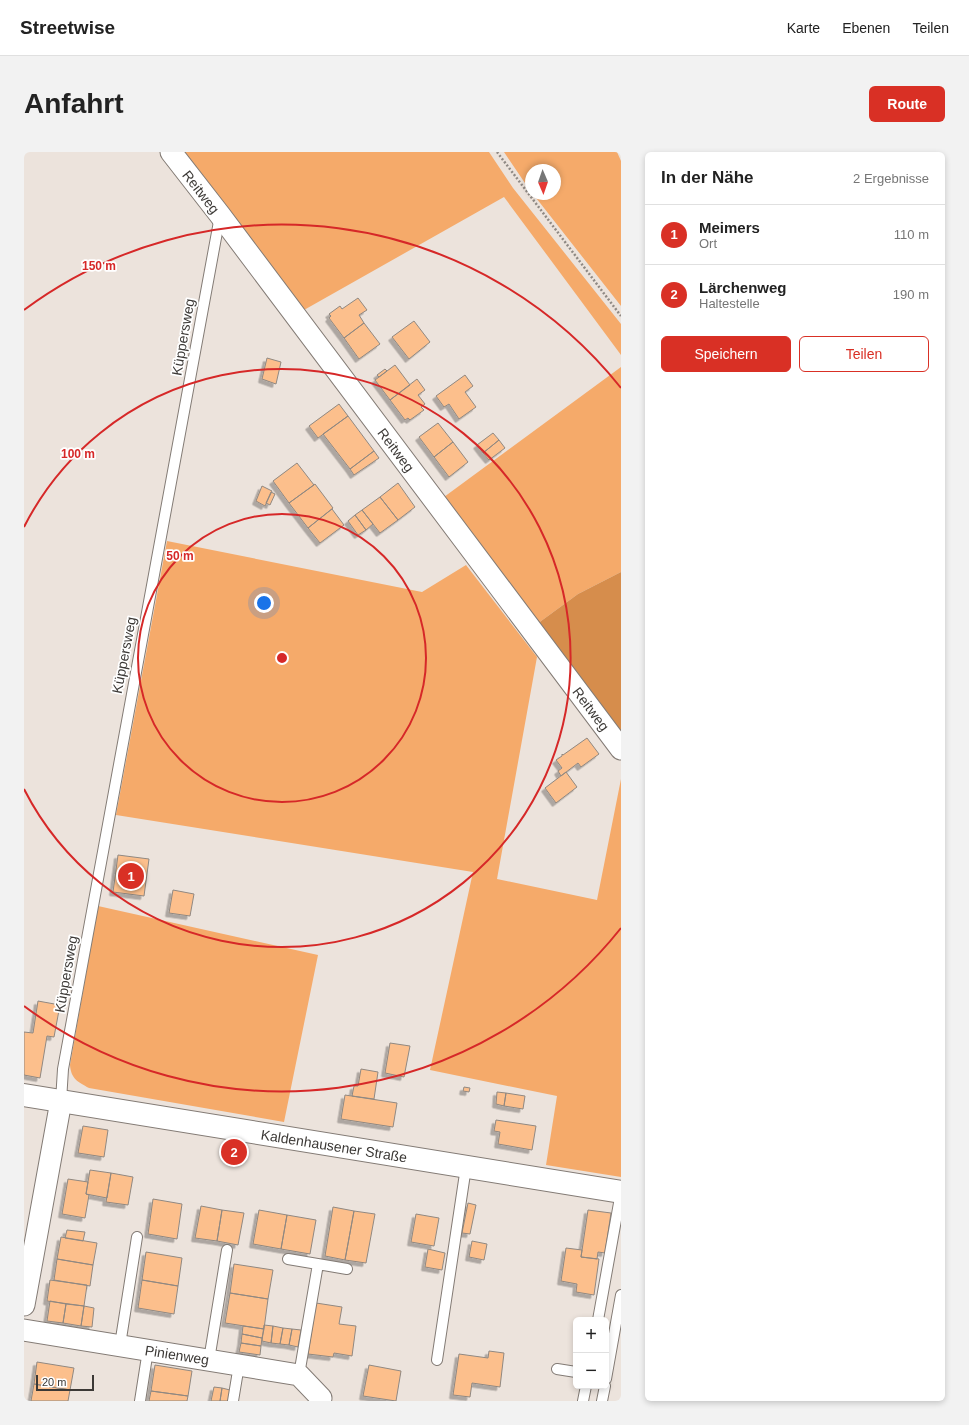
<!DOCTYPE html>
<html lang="de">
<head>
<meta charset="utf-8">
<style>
	body { margin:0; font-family:Helvetica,sans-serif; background:#f2f2f2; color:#222 }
	.controls { position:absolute; right:12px; bottom:12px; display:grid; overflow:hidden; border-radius:6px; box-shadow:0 2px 6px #0003 }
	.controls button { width:36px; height:36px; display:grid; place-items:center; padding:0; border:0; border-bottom:1px solid #e0e0e0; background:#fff; color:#222; font:20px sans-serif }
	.compass { position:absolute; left:501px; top:12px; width:36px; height:36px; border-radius:50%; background:#fff; box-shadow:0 2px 6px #0003; rotate:178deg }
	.scale { position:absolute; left:12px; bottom:10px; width:58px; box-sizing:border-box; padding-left:4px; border:2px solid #3c3936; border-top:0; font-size:11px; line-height:14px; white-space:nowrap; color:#3c3936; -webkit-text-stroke:3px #fff; paint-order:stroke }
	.you { position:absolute; left:240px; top:451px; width:14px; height:14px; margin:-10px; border:3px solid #fff; border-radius:50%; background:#1a73e8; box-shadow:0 0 0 6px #1a73e833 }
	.badge { display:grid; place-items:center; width:26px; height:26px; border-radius:50%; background:#d93025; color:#fff; font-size:13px; font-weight:700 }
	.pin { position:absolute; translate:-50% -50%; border:2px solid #fff; box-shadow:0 1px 4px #0006 }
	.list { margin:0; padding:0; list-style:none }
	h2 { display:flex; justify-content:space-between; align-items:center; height:52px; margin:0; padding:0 16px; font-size:17px }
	h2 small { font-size:13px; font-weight:400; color:#767676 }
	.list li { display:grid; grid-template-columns:26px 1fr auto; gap:12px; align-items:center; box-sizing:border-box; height:60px; padding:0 16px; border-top:1px solid #e0e0e0 }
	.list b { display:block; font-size:15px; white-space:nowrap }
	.list p { margin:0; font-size:13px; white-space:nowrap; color:#767676 }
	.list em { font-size:13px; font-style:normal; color:#767676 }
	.actions { display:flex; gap:8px; padding:12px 16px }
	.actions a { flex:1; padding:9px 0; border:1px solid #d93025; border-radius:6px; text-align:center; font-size:14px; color:#d93025 }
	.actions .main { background:#d93025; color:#fff }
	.map { position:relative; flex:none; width:597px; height:1249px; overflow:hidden; border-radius:6px }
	header { display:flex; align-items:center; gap:24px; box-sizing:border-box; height:56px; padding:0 20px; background:#fff; border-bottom:1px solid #e0e0e0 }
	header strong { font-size:19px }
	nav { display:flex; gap:22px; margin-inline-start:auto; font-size:14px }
	.intro { display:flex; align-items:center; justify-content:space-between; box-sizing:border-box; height:96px; padding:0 24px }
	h1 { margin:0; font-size:28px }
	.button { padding:10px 18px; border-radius:6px; background:#d93025; color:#fff; font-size:14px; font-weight:700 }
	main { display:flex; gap:24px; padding:0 24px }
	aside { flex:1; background:#fff; border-radius:6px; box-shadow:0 2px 6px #0003 }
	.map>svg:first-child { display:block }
</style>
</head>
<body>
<header>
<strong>Streetwise</strong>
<nav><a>Karte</a><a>Ebenen</a><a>Teilen</a></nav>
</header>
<div class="intro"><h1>Anfahrt</h1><a class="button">Route</a></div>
<main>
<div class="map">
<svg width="597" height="1249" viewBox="0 0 597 1249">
	<defs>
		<filter id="shadow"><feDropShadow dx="-3.5" dy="3.5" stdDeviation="0" flood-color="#0004"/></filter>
	</defs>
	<rect width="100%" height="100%" fill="#ece3dc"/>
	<path fill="#f5aa6a" d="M158 0H465L489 36 597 172V203L480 45 280 158Z
		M480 0H593L597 9V154L509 42H531V18H507V40Z
		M597 215V420L554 442 513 472 420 345Z
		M143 389 398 440 442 413 513 505 473 727 573 748 597 627V1025L522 1013 533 944 406 918 449 720 92 663Z
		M74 754 294 803 260 970 65 936C54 930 47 927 46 913Z"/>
	<path fill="#d68d4c" d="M597 420V584L513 472 554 442Z"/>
	<path fill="#fcbf8c" stroke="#908881" filter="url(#shadow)" d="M334 146 343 158 335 163 340 171 320 186 305 166 307 164 305 162 316 154 318 157Z
		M390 169 406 190 385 207 368 185Z
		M340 171 356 192 335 207 320 186Z
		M243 206 257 210 252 232 238 227Z
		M371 213 386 233 366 248 351 228Z
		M361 217 363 219 355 225 353 223Z
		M441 223 449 234 441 240 452 255 435 267 425 252 420 255 412 244Z
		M393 227 401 238 394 243 401 252 397 255 400 258 386 268 384 266 381 268 366 248Z
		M315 252 324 264 294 286 285 274Z
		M324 264 350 299 326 317 299 282Z
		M414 271 429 290 410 305 395 285Z
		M469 281 475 288 459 301 453 293Z
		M475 288 481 296 465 308 459 301Z
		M429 290 444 310 425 325 410 305Z
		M350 299 355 306 330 323 326 317Z
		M273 311 290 333 265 351 249 329Z
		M374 331 391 355 374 368 356 345Z
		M291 332 309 356 284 376 265 351Z
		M238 334 248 339 241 354 232 349Z
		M247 340 251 342 246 353 242 351Z
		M356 345 374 368 356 381 338 358Z
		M308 357 320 373 296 391 284 376Z
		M338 358 349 372 342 378 331 363Z
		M331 363 342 378 334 383 324 369Z
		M563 586 575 602 557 615 554 611 537 624 534 619 538 616 532 608 538 604V602L539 603Z
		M542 620 553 635 532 651 521 636Z
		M94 703 125 707 120 744 89 740Z
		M149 738 170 742 166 764 145 761Z
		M14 849 36 853 30 885 23 884 16 926 0 923V880L9 881Z
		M366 891 386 894 380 925 361 921Z
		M337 917 354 920 350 947 328 944 330 934H334Z
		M440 935 446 936 445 940 439 939Z
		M473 940 482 941 480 954 472 952Z
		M482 941 501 944 499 957 480 954Z
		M321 943 373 951 369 975 317 967Z
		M472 968 512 974 508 998 474 992 476 980 470 979Z
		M59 974 84 978 80 1005 54 1001Z
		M66 1018 87 1021 83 1046 62 1042Z
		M87 1021 109 1025 104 1053 82 1050Z
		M44 1027 64 1030 62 1042 65 1043 61 1066 38 1062Z
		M129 1047 158 1052 153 1087 124 1082Z
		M444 1051 452 1053 446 1082 438 1081Z
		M177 1054 198 1058 193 1089 171 1086Z
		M309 1055 330 1059 321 1108 301 1104Z
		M198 1058 220 1061 214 1093 193 1089Z
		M235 1058 263 1063 257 1097 229 1092Z
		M564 1058 587 1061 581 1101 574 1100 573 1107 557 1105Z
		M330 1059 351 1062 342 1111 321 1108Z
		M392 1062 415 1066 410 1094 387 1090Z
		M263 1063 292 1068 286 1102 257 1097Z
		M43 1078 61 1080 59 1089 41 1086Z
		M37 1085 73 1091 69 1113 33 1107Z
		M448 1089 463 1092 460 1108 445 1105Z
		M542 1096 558 1098 557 1105 575 1107 570 1143 552 1140 553 1132 537 1129Z
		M404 1097 421 1101 418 1118 401 1115Z
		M122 1100 158 1106 154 1134 118 1128Z
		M33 1107 69 1113 66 1134 30 1128Z
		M210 1112 249 1118 244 1147 206 1141Z
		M26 1128 63 1133 60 1154 23 1149Z
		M118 1128 154 1134 150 1162 114 1156Z
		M206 1141 244 1147 240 1177 201 1171Z
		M26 1149 42 1152 39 1171 23 1169Z
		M292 1151 318 1155 315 1172 332 1174 328 1204 310 1201 309 1205 284 1202Z
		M42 1152 60 1154 57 1174 39 1171Z
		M60 1154 70 1156 68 1175 57 1174Z
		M240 1173 249 1174 247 1191 238 1189Z
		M219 1174 240 1177 238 1186 218 1182Z
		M249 1174 259 1176 256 1192 247 1191Z
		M259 1176 268 1177 265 1193 256 1192Z
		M268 1177 277 1178 274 1195 265 1193Z
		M218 1182 238 1186 237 1194 217 1191Z
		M217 1191 237 1194 236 1203 215 1200Z
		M465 1199 480 1201 476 1235 448 1231 446 1245 429 1243 435 1202 464 1206Z
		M13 1210 50 1216 46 1238 10 1232Z
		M131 1213 168 1219 164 1244 127 1239Z
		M345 1213 377 1219 372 1249 339 1244Z
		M10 1232 46 1238 44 1249H7Z
		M190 1235 198 1236 196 1249H187Z
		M198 1236 206 1238 205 1249H196Z
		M127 1239 164 1244 163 1249H125Z"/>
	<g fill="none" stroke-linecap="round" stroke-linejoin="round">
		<defs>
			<path id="service" d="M37 949 39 917 53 841 196 64
				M264 1107 323 1117
				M574 1168 597 1040
				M96 1193 113 1085
				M185 1208 203 1098
				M413 1208 442 1015
				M533 1217 552 1220
				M275 1223 294 1112
				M582 1227 597 1143
				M116 1249 124 1198
				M209 1249 215 1213
				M559 1249 562 1234
				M578 1249 581 1234"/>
			<path id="minor" d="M147 0 196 63 597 597
				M0 1153 37 949
				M0 1178 275 1223 297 1246"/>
			<path id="secondary" d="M0 943 597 1040"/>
		</defs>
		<use href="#service" stroke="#837b75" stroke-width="12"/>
		<use href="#minor" stroke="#837b75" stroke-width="23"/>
		<use href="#secondary" stroke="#837b75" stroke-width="24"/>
		<path stroke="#8f8984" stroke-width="2.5" stroke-dasharray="2 2" stroke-linecap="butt" d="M473 0 597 164"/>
		<use href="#service" stroke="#fff" stroke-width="10"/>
		<use href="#minor" stroke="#fff" stroke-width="21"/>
		<use href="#secondary" stroke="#fff" stroke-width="22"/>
	</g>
	<g fill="none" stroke="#d62828" stroke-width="2">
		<circle cx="258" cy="506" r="144"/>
		<path d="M0 375A289 289 0 1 1 0 637"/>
		<path d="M597 776A433 433 0 0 1 0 854M0 158A433 433 0 0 1 597 236"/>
	</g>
	<g text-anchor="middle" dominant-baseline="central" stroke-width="3.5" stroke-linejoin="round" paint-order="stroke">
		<g font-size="14" fill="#3c3936" stroke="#fff">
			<text transform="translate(177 40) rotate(52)">Reitweg</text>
			<text transform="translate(159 185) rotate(-80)">Küppersweg</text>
			<text transform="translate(372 298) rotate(53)">Reitweg</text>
			<text transform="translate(100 503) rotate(-79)">Küppersweg</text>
			<text transform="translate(567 557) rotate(53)">Reitweg</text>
			<text transform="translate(42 822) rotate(-80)">Küppersweg</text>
			<text transform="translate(310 994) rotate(9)">Kaldenhausener Straße</text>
			<text transform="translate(153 1203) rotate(9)">Pinienweg</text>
		</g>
	</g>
	<circle cx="258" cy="506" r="6" fill="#d62828" stroke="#fff" stroke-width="2"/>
	<g font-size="12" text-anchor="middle" font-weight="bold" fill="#d62828" stroke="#fff" stroke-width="3.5" stroke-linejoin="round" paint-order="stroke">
		<text x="75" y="118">150 m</text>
		<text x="54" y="306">100 m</text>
		<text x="156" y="408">50 m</text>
	</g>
</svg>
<div class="controls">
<button>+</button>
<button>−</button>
</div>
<svg class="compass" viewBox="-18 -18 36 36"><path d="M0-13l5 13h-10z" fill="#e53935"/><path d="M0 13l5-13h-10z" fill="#767676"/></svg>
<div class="scale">20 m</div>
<div class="you"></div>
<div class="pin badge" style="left:107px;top:724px">1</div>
<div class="pin badge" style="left:210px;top:1000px">2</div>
</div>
<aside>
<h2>In der Nähe<small>2 Ergebnisse</small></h2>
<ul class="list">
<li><span class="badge">1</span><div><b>Meimers</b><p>Ort</p></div><em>110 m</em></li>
<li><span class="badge">2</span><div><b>Lärchenweg</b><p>Haltestelle</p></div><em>190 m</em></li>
</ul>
<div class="actions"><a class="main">Speichern</a><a>Teilen</a></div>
</aside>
</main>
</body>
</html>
